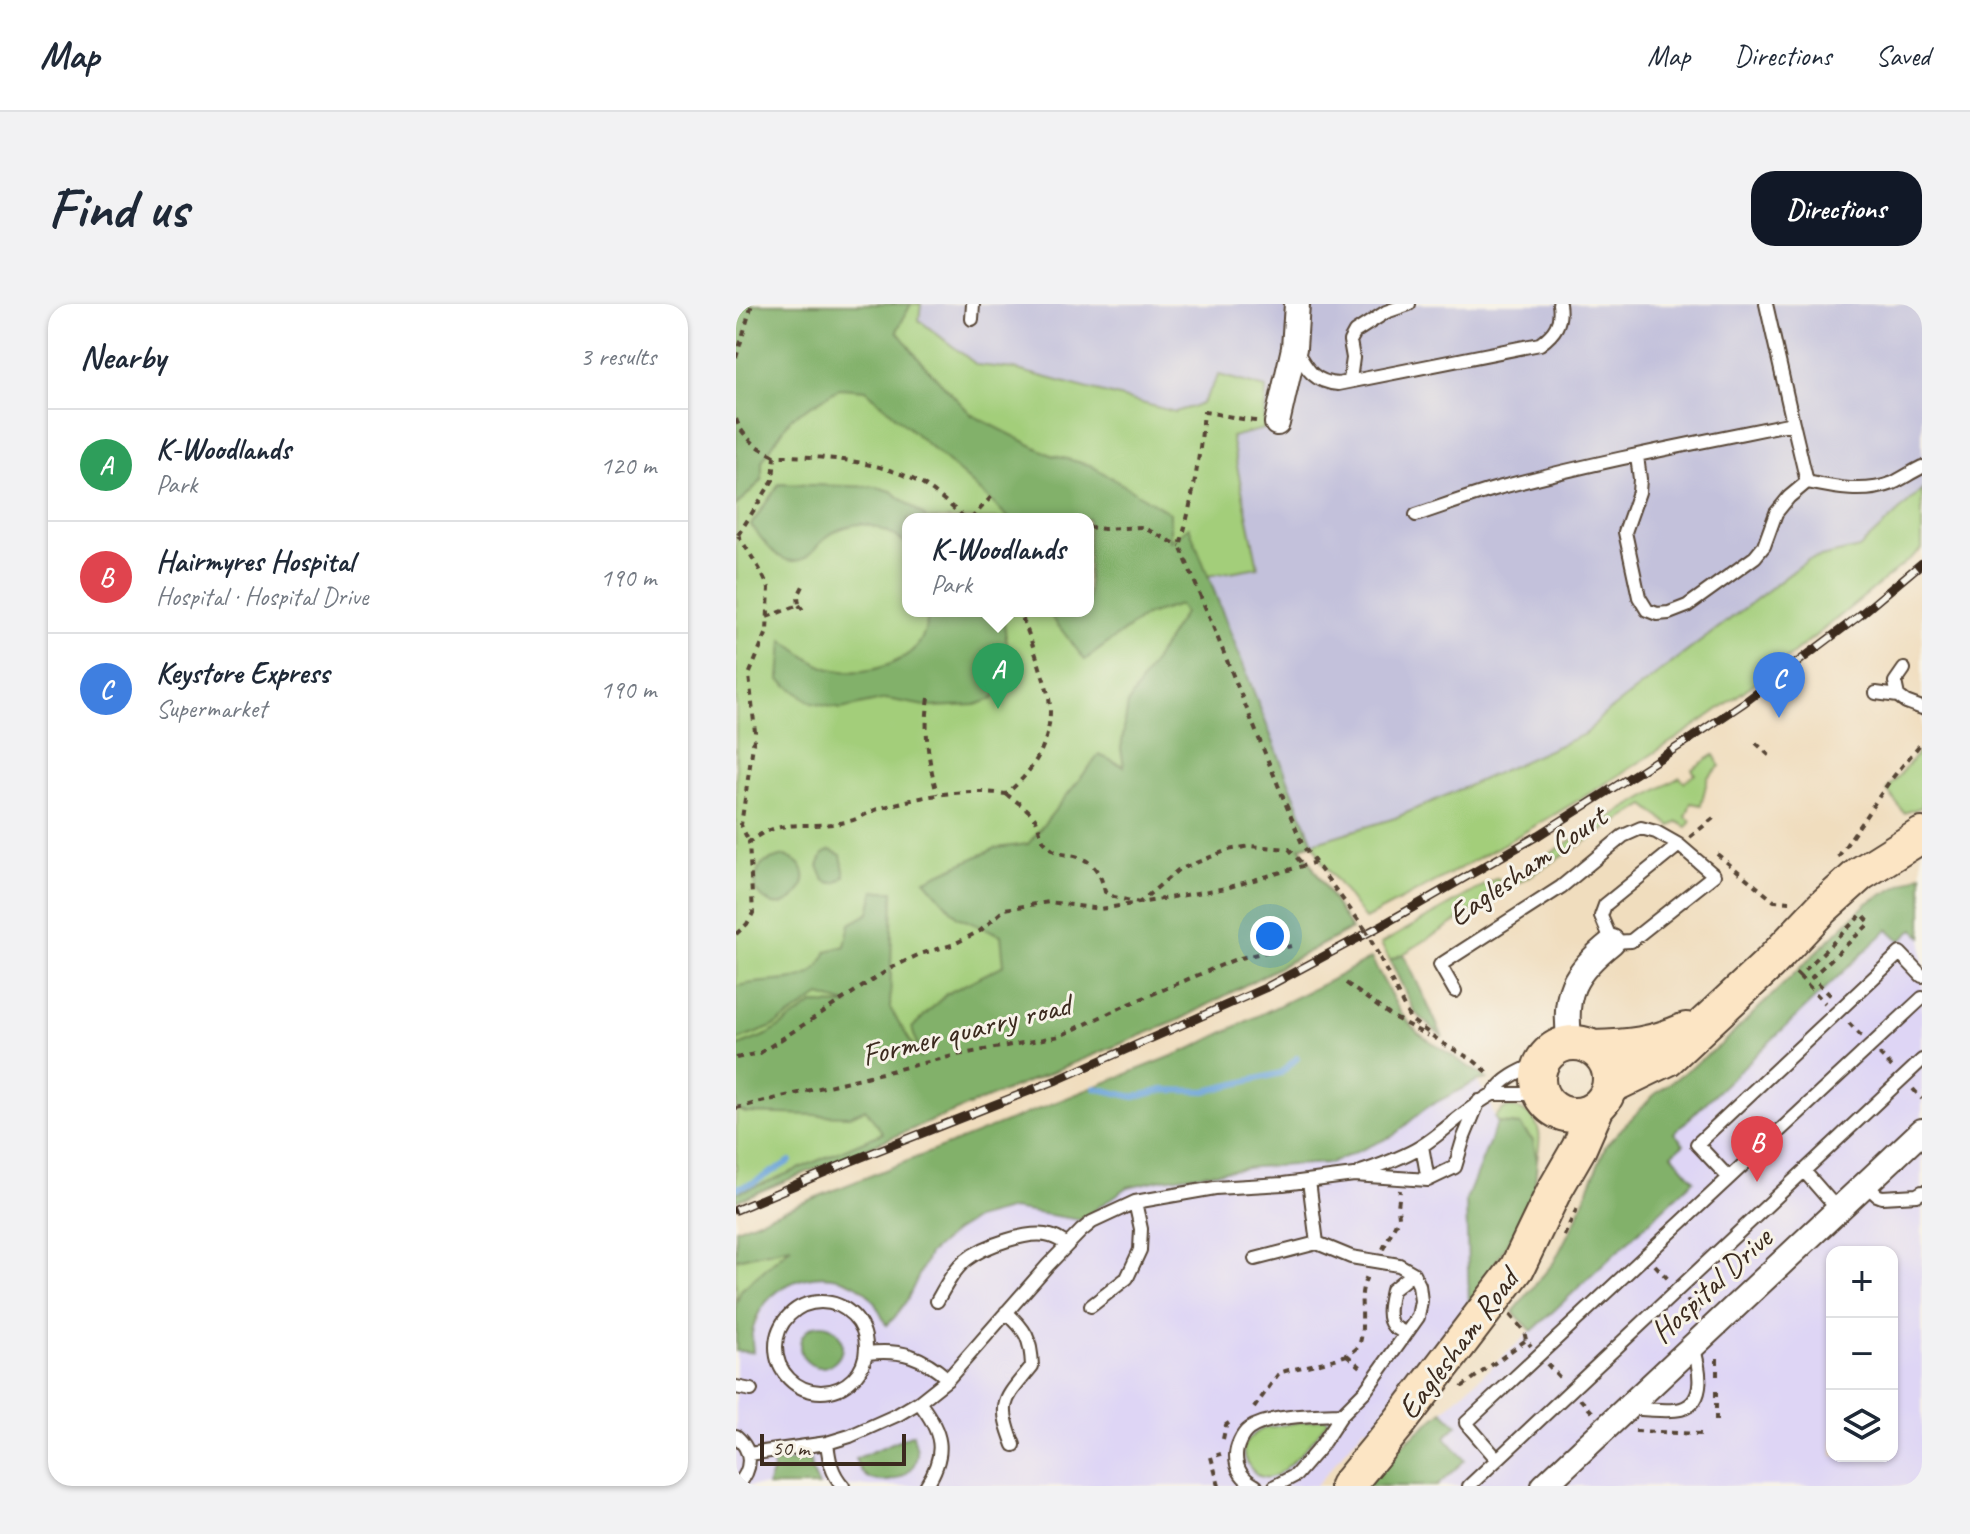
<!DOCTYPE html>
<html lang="en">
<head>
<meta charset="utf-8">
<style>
	body { margin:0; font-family:Caveat,sans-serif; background:#f2f2f3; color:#1f2937 }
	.controls { position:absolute; right:24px; bottom:24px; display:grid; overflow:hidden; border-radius:16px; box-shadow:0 2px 6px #0004 }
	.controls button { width:72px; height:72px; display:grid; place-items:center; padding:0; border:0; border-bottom:2px solid #e0e1e3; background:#fff; color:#1f2937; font:40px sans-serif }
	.scale { position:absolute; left:24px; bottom:20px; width:146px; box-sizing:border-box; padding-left:8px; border:4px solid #3b2a1e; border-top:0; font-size:22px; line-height:28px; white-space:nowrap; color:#3b2a1e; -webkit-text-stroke:6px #f7f3e8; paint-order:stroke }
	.you { position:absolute; left:534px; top:632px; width:28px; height:28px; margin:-20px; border:6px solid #fff; border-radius:50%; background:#1a73e8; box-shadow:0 0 0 12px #1a73e833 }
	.badge { display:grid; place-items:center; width:52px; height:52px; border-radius:50%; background:#111827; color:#fff; font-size:26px; font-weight:700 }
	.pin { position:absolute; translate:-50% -66px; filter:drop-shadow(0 2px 4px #0008) }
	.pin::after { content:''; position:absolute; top:42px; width:28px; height:24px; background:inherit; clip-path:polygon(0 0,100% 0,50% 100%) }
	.popup { position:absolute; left:166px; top:209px; width:192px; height:104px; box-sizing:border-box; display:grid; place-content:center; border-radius:16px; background:#fff; filter:drop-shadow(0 2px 6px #0005); font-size:26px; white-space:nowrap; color:#747a83 }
	.popup b { font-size:30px; color:#1f2937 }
	.popup::after { content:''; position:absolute; left:50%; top:100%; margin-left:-16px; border:16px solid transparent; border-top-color:#fff }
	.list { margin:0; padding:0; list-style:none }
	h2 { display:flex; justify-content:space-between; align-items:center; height:104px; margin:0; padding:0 32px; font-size:34px }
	h2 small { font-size:26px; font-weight:400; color:#747a83 }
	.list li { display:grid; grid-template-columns:52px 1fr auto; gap:24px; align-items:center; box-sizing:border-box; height:112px; padding:0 32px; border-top:2px solid #e0e1e3 }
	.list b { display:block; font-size:30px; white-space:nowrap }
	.list p { margin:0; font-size:26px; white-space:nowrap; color:#747a83 }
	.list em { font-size:26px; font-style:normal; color:#747a83 }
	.icon { flex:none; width:44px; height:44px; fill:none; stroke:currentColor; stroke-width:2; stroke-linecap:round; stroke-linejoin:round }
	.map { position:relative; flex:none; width:1186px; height:1182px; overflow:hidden; border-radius:24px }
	header { display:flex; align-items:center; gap:48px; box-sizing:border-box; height:112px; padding:0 40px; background:#fff; border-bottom:2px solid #e0e1e3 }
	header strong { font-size:38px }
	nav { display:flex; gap:44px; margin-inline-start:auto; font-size:28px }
	.intro { display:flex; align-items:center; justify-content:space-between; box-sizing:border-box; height:192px; padding:0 48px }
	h1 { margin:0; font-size:56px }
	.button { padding:20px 36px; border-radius:24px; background:#111827; color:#fff; font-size:28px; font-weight:700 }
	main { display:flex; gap:48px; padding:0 48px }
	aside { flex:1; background:#fff; border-radius:24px; box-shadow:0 2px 6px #0004 }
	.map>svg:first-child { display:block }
</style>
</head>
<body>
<header>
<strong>Map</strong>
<nav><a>Map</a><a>Directions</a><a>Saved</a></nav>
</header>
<div class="intro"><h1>Find us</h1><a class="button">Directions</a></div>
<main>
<aside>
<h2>Nearby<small>3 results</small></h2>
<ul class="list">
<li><span class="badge" style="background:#2e9e5b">A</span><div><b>K-Woodlands</b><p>Park</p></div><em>120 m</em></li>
<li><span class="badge" style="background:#e0444e">B</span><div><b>Hairmyres Hospital</b><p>Hospital · Hospital Drive</p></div><em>190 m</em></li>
<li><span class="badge" style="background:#3f7fe0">C</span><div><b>Keystore Express</b><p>Supermarket</p></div><em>190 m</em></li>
</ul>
</aside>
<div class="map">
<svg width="1186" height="1182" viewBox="0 0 1186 1182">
	<rect width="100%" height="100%" fill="#f7f3e8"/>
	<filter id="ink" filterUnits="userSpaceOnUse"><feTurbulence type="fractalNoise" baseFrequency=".0125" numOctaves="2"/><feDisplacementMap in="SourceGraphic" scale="16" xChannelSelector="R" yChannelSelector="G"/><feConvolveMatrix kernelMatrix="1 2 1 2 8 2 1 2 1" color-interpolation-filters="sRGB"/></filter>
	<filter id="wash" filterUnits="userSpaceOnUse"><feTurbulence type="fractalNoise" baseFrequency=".006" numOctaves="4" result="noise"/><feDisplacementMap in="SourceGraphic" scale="32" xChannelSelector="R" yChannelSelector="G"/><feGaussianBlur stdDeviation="1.8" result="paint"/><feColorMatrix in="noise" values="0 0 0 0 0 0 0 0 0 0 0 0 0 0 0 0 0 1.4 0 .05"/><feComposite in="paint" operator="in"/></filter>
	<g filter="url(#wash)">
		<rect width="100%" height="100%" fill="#f0ddbe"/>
		<path fill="#ded5f5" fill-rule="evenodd" d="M1186 570V1182H630L681 1127 707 1107 795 1027 777 1008 818 958 840 915 870 841 918 791 986 740 1131 599ZM1096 948H1156V1152H1096Z
			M741 777 751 793 761 819 730 896 733 1001 634 1126 629 1123 580 1182H83L75 1165 74 1156 37 1166 31 1182H0V1047L17 1048 16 1029 26 1004 44 984 69 973 96 972 121 982 141 1000 150 1020 171 996 193 950 218 928 239 915 276 905 344 916 392 883 427 875 519 863 595 859 657 832 691 803Z"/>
		<path fill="#c3c1db" d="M185 0H1186V186L1123 244 1072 256 866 412 851 429 659 514 577 539 471 271 521 263 495 132 466 100 439 108 278 65 241 61 182 18Z"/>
		<path fill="#a3ce7a" stroke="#6f7c4c" stroke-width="2" fill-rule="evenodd" d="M0 0H185L183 16 241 61 278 65 439 108 466 100 483 71 530 84 528 125 495 133 522 263 471 272 577 539 659 514 851 429 866 412 1072 256 1123 244 1186 186V245C1109 308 1033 372 950 428 847 497 739 558 629 615L586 558 577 539 564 542 615 625 443 716 0 897ZM172 215H352V307H172Z
			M1186 444V503L1168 509 1151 486Z
			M978 451 984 462 972 473 965 501 955 499 950 513 955 517 951 523 942 518 935 522 909 501 667 650 654 656 645 640 761 574 765 579 876 512 944 473 948 478 959 470 956 465Z
			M773 803C787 804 800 813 803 828 805 836 802 848 801 857L797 837 784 821 761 819 759 813 766 806Z
			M56 942 5 986 0 1001V955Z
			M589 1114 592 1117C580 1133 558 1159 542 1170 523 1182 509 1161 507 1145 512 1134 517 1129 529 1124Z"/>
		<path fill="#82b16a" stroke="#5e6e44" stroke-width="2" d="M0 0H175L161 27 187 60 236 111 315 151 354 161 434 209V237L453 223 577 539 564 543 615 625 443 716 0 897V889L29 879 147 829 129 805 114 812 10 809 0 805V743L33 730 77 700 114 701 84 692 36 723 0 737V683C23 673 65 683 81 664 86 660 88 653 91 647L109 642 114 620 133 609 138 587H157L154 704 185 755 176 724 210 690 268 661 265 631 221 613 189 576 260 544 292 540 363 451 388 462 385 445 392 399 448 309 443 301 409 312 349 356 311 307H352V215H274L241 184 130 86 104 84 55 114 26 157V176L0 202Z
			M43 180 141 183 155 187 192 215H172V241C161 232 142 222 127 220 118 219 99 226 92 232 81 240 72 258 57 257 38 256 26 234 15 221Z
			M192 307H266L272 346 269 378 257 395 239 401 195 403 150 395 105 405 76 399 44 376 47 336C63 347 80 363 100 366 127 371 162 363 181 342 188 334 192 317 192 307Z
			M94 546 105 551 109 572C101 580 98 581 88 576L82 562 87 550Z
			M49 552C55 555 62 557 65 563 77 579 54 607 35 599 30 597 23 590 19 587 19 562 25 557 49 552Z
			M1186 570V633L1178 625 1165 637 1152 625 938 829 948 840 936 850 958 876 796 1027 777 1008 818 958 840 915 870 841 918 791 986 740 1131 599Z
			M667 650 671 657 707 733 679 709 654 656Z
			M635 654 664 708 682 729 751 775 741 777 691 803 657 832 595 859 519 863 427 875 392 883 344 916 276 905 239 915 218 928 193 950 171 996 158 1014 150 1021C143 1006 136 990 120 981 80 958 24 982 16 1029 15 1035 17 1042 17 1048L0 1047V1001L5 986 55 943 0 955V925L454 745 593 677Z
			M761 819 784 821 797 837 801 857 798 891 778 929 733 1001 730 896Z
			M64 1042a21 21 0 1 1 42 0a21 21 0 1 1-42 0Z
			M707 1107 721 1121 709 1133 729 1156 701 1182H630L666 1141Z
			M177 1130C178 1137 181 1143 181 1149 180 1171 154 1182 134 1175 126 1171 123 1163 119 1155Z
			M74 1156 75 1165 83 1182H31L37 1166V1159Z"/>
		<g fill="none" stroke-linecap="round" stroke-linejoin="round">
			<path stroke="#69a3d9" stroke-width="6" d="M359 784 398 793 427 786 470 787 545 769 561 754
				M0 884 17 879 54 857"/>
		</g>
	</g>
	<g filter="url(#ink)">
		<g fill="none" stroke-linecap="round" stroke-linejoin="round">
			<defs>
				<path id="lane" d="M236 15 237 0
					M560 46C571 66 578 78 602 80L804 40C819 29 826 19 823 0
					M614 76 617 54 614 37 619 28 650 8 673 0
					M1057 119 1071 178
					M901 152 904 175 903 188 889 228 903 293 911 306 921 310 933 309 951 302 1019 253 1028 242 1040 209 1053 193 1071 178
					M1071 178C1099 184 1129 190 1157 179 1167 174 1176 168 1186 163
					M680 211C707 202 734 192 762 184 859 158 959 139 1057 119L1030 0
					M1140 389 1162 392 1170 398 1186 404
					M1162 392 1159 378 1168 365
					M943 541 978 571 895 637 876 638 865 612 869 601Z
					M719 687 704 661 825 583 887 532 905 524 920 528 943 541
					M805 790H757C769 772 787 766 807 757
					M686 842 692 876
					M1068 867 1102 906
					M625 868C645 861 666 854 684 843 710 827 730 804 757 790
					M993 874 961 840 1164 649 1186 672
					M1129 880 1141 891 1146 893 1181 891 1186 888
					M519 955 581 939 573 877
					M201 997C209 983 217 967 230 956 247 942 293 926 314 932 320 933 326 938 331 940
					M40 1043a45 45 0 1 1 90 0a45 45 0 1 1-90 0Z
					M355 1002 391 974 404 946 405 925 399 898
					M270 1008C290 1026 295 1035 296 1062 268 1097 261 1097 278 1141
					M670 1030C666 1027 661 1025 657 1022 649 1013 654 996 656 986L677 969
					M131 1049C166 1045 186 1052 212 1075
					M0 1083 15 1086
					M183 1098C206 1128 212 1148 190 1182
					M893 1104C906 1105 933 1108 945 1105 972 1098 963 1061 957 1042
					M0 1132C17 1147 17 1165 1 1182
					M91 1139C93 1155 95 1169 107 1182
					M13 1150 91 1139 114 1132 161 1111 183 1098 212 1075 312 961 345 927 356 918 399 898 479 884 547 880 618 871 692 876 719 863 728 833 743 797
					M761 1155 730 1119 1186 694
					M520 1182C508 1176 500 1166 500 1152 500 1143 506 1130 513 1125 533 1111 582 1111 606 1110
					M539 1182 560 1171 585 1142 606 1110 630 1086 682 1013 685 997 683 981 677 969 663 961 615 953 581 939
					M733 1182 1186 756"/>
				<path id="street" d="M541 119 558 44 561 0
					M834 739C826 690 837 669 876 638
					M808 1182 1186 827"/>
				<path id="secondary" d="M802 775a36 36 0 1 1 72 0a36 36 0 1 1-72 0Z
					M856 744C894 743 916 741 950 726
					M873 783 931 755 1033 660 1086 604 1124 570 1186 531
					M611 1182 663 1119 781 964 817 889 843 844 861 803"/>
			</defs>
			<use href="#lane" stroke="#564536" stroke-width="16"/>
			<use href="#street" stroke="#564536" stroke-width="28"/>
			<use href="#secondary" stroke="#564536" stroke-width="38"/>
			<path stroke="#564536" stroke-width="4" stroke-dasharray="6 6" stroke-linecap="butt" d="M0 54 16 0
				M0 115C6 133 22 144 39 152
				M520 117C502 115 485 110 468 108 464 153 456 199 444 242L567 542 629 625
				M235 215 257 191
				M352 223 368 225 406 223 444 242
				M2 231 23 264 33 284 31 328 13 371 19 428 5 521 13 538
				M2 231 37 176 39 152C86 152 144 156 186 180 202 190 216 203 230 215
				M63 301 70 310
				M31 313 63 301 62 292 67 282
				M193 394C187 427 193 458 201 490
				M1020 439 1037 455
				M270 490C279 497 292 504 299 514 304 523 303 533 311 541 320 551 328 550 339 552 358 557 365 570 369 588L378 593 403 599 490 584 580 558
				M954 533 980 512
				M981 550 1038 597 1055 598
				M1102 553 1153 478 1186 438
				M0 630 11 620 17 609 13 538C47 511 76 527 114 517 123 515 132 508 142 505 185 492 226 484 270 490 297 468 315 439 314 403 313 388 307 374 303 360 297 342 291 324 283 307
				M644 654 674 715 706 739 737 756 754 770
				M1060 669 1063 672 1126 610 1134 619 1076 673 1096 693
				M1063 672 1089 699
				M610 679 655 712 692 732
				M1113 719 1126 733
				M1143 750 1157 764
				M0 754 24 749 155 664 184 650 216 641 244 627 269 605 313 598 364 605 403 599 442 566 492 546 514 542 553 545 568 562
				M1177 785 1186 795
				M0 804 221 751 324 732 386 703 500 655 555 642
				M828 932 841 904
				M647 945 663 913 662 903 664 886
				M919 961 932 975
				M951 996 965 1010
				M774 1011 788 1027 790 1036
				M611 1051 627 1065
				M811 1060 827 1077
				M981 1072V1049
				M726 1081 727 1082 790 1036 795 1042
				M844 1095 857 1109
				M518 1104 543 1069C560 1063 612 1056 621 1044 626 1038 626 1027 626 1019 627 998 622 991 632 970
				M980 1117V1081
				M899 1127 965 1130
				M487 1135 490 1121 497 1116
				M483 1182 475 1153 485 1150"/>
			<use href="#lane" stroke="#fff" stroke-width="12"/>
			<use href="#street" stroke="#fff" stroke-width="24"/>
			<use href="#secondary" stroke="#fce5c4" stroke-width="34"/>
			<defs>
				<path id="rail" d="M0 906 113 858 321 776 529 684 648 620 803 531 951 437 1009 398 1123 312 1186 259"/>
			</defs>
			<use href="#rail" stroke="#3b2a1e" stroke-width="9"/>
			<use href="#rail" stroke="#f7f3e8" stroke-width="6" stroke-dasharray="18" stroke-linecap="butt"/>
			<path stroke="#564536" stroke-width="4" stroke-dasharray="6 6" stroke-linecap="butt" d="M629 625 644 654"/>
		</g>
	</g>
	<g text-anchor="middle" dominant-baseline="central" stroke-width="6" stroke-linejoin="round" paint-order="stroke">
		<g font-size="32" fill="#3b2a1e" stroke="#f7f3e8">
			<text transform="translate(791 562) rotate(-35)">Eaglesham Court</text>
			<text transform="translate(230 726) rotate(-14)">Former quarry road</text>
			<text transform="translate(975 981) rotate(-43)">Hospital Drive</text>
			<text transform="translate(722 1040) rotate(-53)">Eaglesham Road</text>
		</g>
	</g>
</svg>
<div class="controls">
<button>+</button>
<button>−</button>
<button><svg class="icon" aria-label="layers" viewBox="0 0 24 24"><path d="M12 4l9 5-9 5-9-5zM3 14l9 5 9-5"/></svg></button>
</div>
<div class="scale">50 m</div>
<div class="you"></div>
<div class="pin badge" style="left:262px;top:405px;background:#2e9e5b">A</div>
<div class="popup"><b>K-Woodlands</b>Park</div>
<div class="pin badge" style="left:1021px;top:878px;background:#e0444e">B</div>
<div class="pin badge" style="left:1043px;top:414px;background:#3f7fe0">C</div>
</div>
</main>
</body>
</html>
